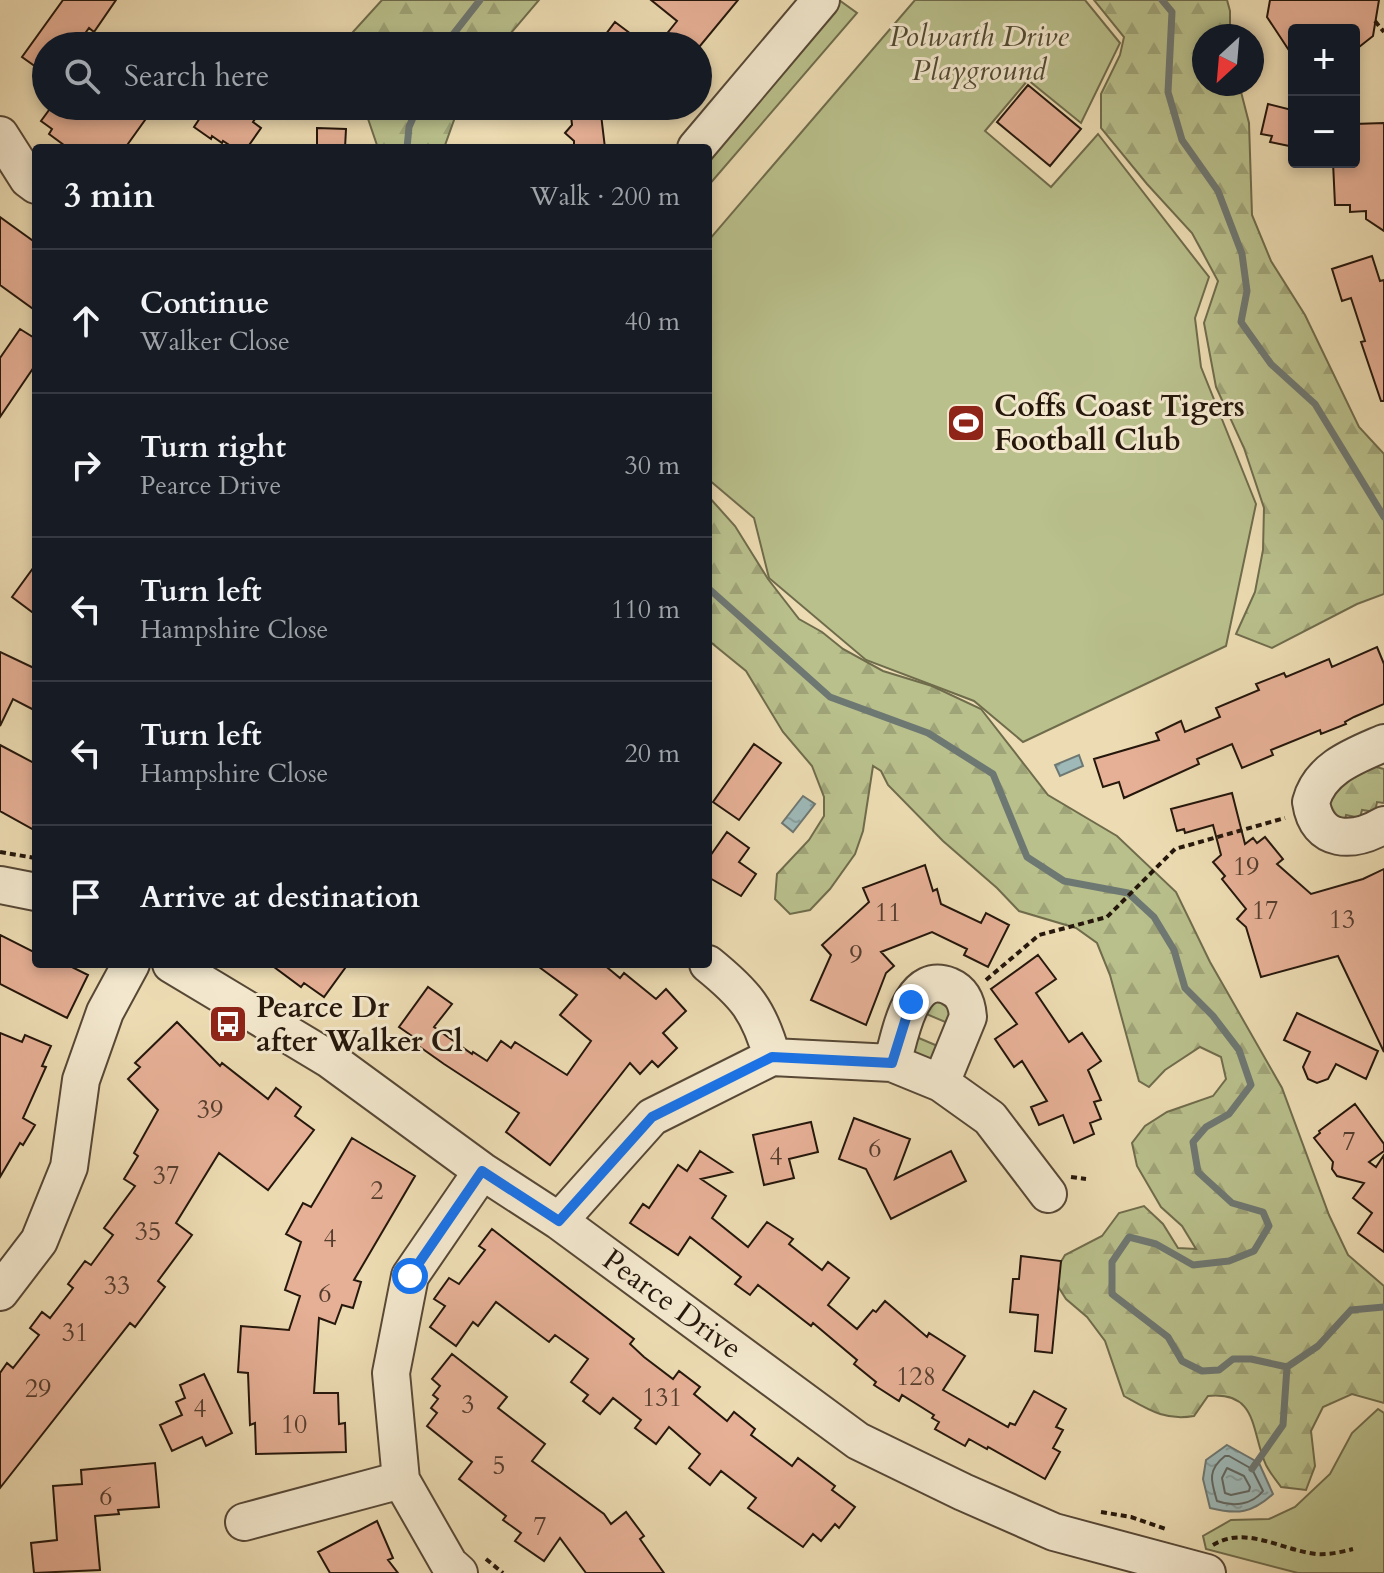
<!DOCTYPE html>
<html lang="en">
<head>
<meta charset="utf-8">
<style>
	body { margin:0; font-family:Cardo,serif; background:#242831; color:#f1f3f6 }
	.controls { position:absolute; right:24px; top:24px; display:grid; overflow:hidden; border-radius:8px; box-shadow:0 4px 12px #0003 }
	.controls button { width:72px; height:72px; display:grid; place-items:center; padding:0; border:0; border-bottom:2px solid #363941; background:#171b24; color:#f1f3f6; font:40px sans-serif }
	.compass { position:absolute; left:1192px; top:24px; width:72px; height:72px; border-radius:50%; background:#171b24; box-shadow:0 4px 12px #0003; rotate:206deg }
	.stop { position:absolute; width:24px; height:24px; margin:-18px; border:6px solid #1a73e8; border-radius:50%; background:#fff }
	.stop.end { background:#1a73e8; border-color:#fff; box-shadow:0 2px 8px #0008 }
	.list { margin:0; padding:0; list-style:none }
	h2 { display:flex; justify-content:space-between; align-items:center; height:104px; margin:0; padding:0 32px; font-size:34px }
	h2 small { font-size:26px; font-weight:400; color:#9ea1a6 }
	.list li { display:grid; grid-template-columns:52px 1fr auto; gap:24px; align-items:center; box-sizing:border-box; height:144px; padding:0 32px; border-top:2px solid #363941 }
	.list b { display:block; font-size:30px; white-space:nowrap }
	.list p { margin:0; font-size:26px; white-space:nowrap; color:#9ea1a6 }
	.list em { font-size:26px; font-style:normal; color:#9ea1a6 }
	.icon { flex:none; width:44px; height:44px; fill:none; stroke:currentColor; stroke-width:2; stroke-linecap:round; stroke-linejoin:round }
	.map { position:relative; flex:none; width:1384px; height:1573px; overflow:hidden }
	.search { position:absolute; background:#171b24; box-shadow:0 4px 12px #0003; left:32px; top:32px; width:680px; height:88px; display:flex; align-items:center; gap:20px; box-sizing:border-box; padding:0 28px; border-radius:44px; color:#9ea1a6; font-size:30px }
	.panel { position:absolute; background:#171b24; box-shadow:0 4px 12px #0003; left:32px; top:144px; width:680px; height:824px; border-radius:8px }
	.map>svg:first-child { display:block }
</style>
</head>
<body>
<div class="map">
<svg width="1384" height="1573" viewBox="0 0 1384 1573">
	<defs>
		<pattern id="forest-firs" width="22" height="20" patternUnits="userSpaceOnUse" patternTransform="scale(2)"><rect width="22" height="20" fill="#b9c08c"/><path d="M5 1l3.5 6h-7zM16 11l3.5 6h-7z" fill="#9fa478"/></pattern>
		<pattern id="water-ripples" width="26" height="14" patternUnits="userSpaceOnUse" patternTransform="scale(2)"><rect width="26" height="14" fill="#9eb9b8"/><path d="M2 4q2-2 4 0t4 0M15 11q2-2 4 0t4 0" fill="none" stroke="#889e9d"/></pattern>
	</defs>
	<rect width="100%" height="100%" fill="#eddcb3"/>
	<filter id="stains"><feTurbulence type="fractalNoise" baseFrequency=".0025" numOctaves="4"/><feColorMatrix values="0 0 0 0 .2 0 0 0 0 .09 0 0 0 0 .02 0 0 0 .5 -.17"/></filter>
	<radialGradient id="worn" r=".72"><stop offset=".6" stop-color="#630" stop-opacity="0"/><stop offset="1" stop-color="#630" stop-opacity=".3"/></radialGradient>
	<path fill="#b9c08c" stroke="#6f6c4c" stroke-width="2" d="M839 0 857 13 708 186V155Z
		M915 0H1085L1120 43 1081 123 1028 80 985 131 1051 187 1098 134 1209 277 1195 318 1201 367 1256 504 1226 646 1023 742 974 701 866 660 769 578 754 518 708 479V241Z
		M946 997 957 1027 917 1010Z
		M907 1033 947 1050 930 1060 911 1052Z
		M1378 1409 1384 1413V1573H1298L1206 1549 1203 1536 1231 1520 1269 1519 1295 1507 1330 1474 1352 1433Z"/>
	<path fill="url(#forest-firs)" stroke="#6f6c4c" stroke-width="2" d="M382 0H539L500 46H347L352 33Z
		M1094 0H1227L1230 11V36H1204V84H1239L1249 123 1252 215 1271 261 1305 315 1359 427 1384 454V594L1357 604 1272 648 1236 634 1255 592 1263 550 1264 508 1244 448 1216 387 1204 323 1218 281 1192 233 1147 184 1101 128V94L1120 55 1124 37Z
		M349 106H459L444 148H378L366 113Z
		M708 496 735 526 768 579 799 619 822 632 843 649 883 671 932 686 981 709 1048 795 1117 836 1176 892 1210 962 1282 1088 1329 1215 1348 1255 1384 1286V1403L1352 1394 1323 1407 1311 1431 1315 1466 1306 1490 1281 1487C1276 1480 1270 1473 1266 1465 1251 1433 1259 1391 1208 1396L1194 1416C1165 1421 1149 1410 1124 1396L1105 1341 1087 1317 1066 1299 1052 1277 1065 1255 1102 1236 1119 1213 1144 1206 1163 1224 1178 1248 1196 1249 1182 1226 1161 1207 1137 1166 1132 1143 1145 1126 1167 1112 1213 1096 1226 1079 1221 1057 1200 1047 1165 1070 1149 1087 1139 1081 1110 975 1097 943 1076 928 1019 911 997 888 943 841 888 785 881 771 873 766 863 831 855 854 830 889 810 910 790 914 775 899 777 874 809 840 824 816V797L812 766 783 732 746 671 708 640Z
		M1360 763 1384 769V803L1377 802 1375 812 1362 810 1360 818 1346 815 1345 821 1332 824 1323 792Z"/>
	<path fill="url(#water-ripples)" stroke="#6e7873" stroke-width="2" d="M1079 755 1083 766 1060 776 1055 765Z
		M803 796 815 804 793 832 782 823Z
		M1227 1445 1259 1463 1273 1494C1252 1513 1238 1515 1210 1508L1203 1479 1206 1460Z"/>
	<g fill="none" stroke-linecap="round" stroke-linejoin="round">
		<path stroke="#626862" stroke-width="2" d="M1225 1456H1229L1252 1469 1263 1491C1252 1505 1233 1507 1217 1501 1211 1481 1207 1470 1225 1456Z
			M1227 1468 1244 1476 1250 1487 1249 1491 1231 1495 1225 1493 1222 1478Z"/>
		<path stroke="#6e7873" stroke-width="7" d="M1162 0 1172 12 1168 92 1182 140 1218 191 1242 254 1247 291 1241 322 1271 364 1315 404 1384 517
			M444 46 480 0
			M407 148 409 127 418 106
			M708 588 830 697 928 733 993 774 1027 857 1064 881 1128 893 1154 917 1174 950 1185 988 1213 1016 1239 1050 1251 1085 1229 1114 1206 1127 1193 1142 1198 1172 1232 1203 1263 1212 1269 1226 1254 1251 1229 1261 1193 1265 1156 1244 1129 1237 1112 1262V1294L1168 1337 1182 1361 1202 1371 1219 1370 1233 1359H1251L1287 1367 1318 1346 1351 1310 1384 1307
			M1252 1469 1283 1425 1287 1367"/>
	</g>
	<path fill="#e6b096" stroke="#25170c" stroke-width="2" d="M63 0H116L94 32 89 28 76 46H46V74L22 57Z
		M651 0H738L700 46H657L677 21Z
		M1270 0H1379L1373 36 1354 51V30H1294V58L1267 17Z
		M615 22 647 46H597Z
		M1028 85 1081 129 1050 166 997 122Z
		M1268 104 1292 110 1294 147 1270 142 1272 136 1261 134Z
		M52 106H155L125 148H68L49 134 52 129 41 121Z
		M208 106H236L255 119 253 122 261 128 247 148H234L223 141 222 143 212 136 211 139 194 127Z
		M570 106H600L605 148H574V141L565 133 572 125Z
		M1384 123V231L1366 219V211L1350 212V205H1335L1333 162H1354V124Z
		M317 128 346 129 345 148H317Z
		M0 217 36 243V311L0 285Z
		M1372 256 1380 281 1384 280V401H1381L1361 342 1365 341 1351 298 1342 301 1332 269Z
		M20 329 36 339V364L0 417V358Z
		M36 564V615L12 597Z
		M1377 647 1384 664V704L1354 717 1345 722 1346 724 1321 734 1320 730 1271 750 1273 755 1242 768 1232 744 1197 759 1199 764 1124 798 1119 782 1103 787 1094 759 1159 740 1156 733 1181 721 1185 732 1220 717 1216 708 1259 690 1256 684 1284 673 1286 677 1329 659 1332 667Z
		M0 652 36 669V711L13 699 0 726Z
		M754 744 781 763 739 820 713 802Z
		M0 745 36 764V831L0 811Z
		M1232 793 1245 844 1253 838 1257 843 1265 837 1283 859 1277 864 1311 894 1363 879 1384 869V1052L1338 956 1261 977 1246 927 1237 919 1246 909 1222 879 1225 876 1213 862 1221 855 1213 825 1185 833 1184 829 1177 831 1171 809Z
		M727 832 749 848 739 862 756 874 741 896 708 877V859Z
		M925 865 933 891 937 889 941 904 981 923 986 913 1009 925 988 967 964 955 967 949 932 932 881 952 894 966 886 973 866 1025 811 1000 831 955 822 945 869 902 863 888Z
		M0 935 36 953V964H66L88 975 67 1018 0 984Z
		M1038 955 1056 979 1036 993 1069 1042 1082 1033 1101 1061 1088 1070 1101 1100 1094 1102 1101 1119 1090 1123 1094 1134 1074 1143 1063 1115 1039 1125 1031 1107 1047 1101 1022 1061 1014 1067 995 1039 1017 1024 991 989Z
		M270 964H348L324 997 304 983 301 987Z
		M535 964H603L620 978 624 973 656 999 666 989 686 1011 663 1033 677 1048 658 1067 652 1061 640 1074 630 1063 550 1165 506 1132 519 1113 444 1064 410 1040 412 1036 399 1027 428 987 452 1004 434 1027 472 1054 473 1052 487 1061 501 1041 511 1048 515 1042 567 1075 591 1041 560 1015 577 995Z
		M1297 1013 1378 1051 1366 1079 1336 1064 1328 1079 1317 1083 1308 1079 1303 1067 1310 1052 1284 1040Z
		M177 1022 220 1066 222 1063 268 1099 276 1088 301 1107 295 1116 314 1130 268 1190 219 1153 176 1223 192 1235 158 1281 165 1287 135 1327 130 1323 0 1488V1373L7 1363 13 1368 39 1335 30 1328 42 1312 50 1318 73 1288 68 1284 85 1261 91 1265 113 1235 104 1228 135 1186 124 1179 138 1156 134 1153 158 1110 128 1079 140 1067 135 1063Z
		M0 1033 22 1042 25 1035 51 1046 42 1066 46 1067 23 1118 35 1125 23 1145 20 1143 0 1177Z
		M1355 1104 1384 1144V1151L1369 1162 1376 1167 1384 1155V1252L1358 1233 1372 1213 1353 1198 1364 1183 1337 1176 1332 1169 1333 1162 1314 1138 1320 1133 1319 1131Z
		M854 1118 910 1139 895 1179 951 1151 966 1181 891 1219 866 1169 839 1159Z
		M811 1122 818 1152 789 1159 794 1178 764 1185 753 1135Z
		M352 1138 415 1176 354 1280 361 1282 353 1308 342 1305 335 1324 319 1318 314 1393H338L339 1424 345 1423 346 1452 256 1454 255 1423 250 1425 248 1373 238 1372 241 1326 289 1330 300 1296 285 1290 301 1242 286 1234 303 1203 311 1207Z
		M700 1151 732 1172 701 1179 726 1196 712 1218 748 1247 767 1222 793 1239 789 1244 822 1270 828 1262 849 1278 828 1305 857 1329 873 1310 876 1312 885 1301 927 1337 929 1333 965 1356 943 1390 1008 1427 1010 1423 1015 1425 1034 1391 1066 1409 1056 1427 1063 1430 1053 1448 1060 1452 1045 1479 988 1447 987 1449 969 1439 965 1446 935 1429 939 1422 932 1418 934 1415 902 1395 899 1401 874 1385 876 1382 854 1364 857 1360 813 1323 811 1326 758 1285 750 1295 735 1284 741 1277 690 1237 678 1255 630 1223 643 1204 649 1208 678 1165 687 1171Z
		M492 1229 634 1339 630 1344 644 1357 673 1379 679 1371 700 1387 694 1394 727 1421 734 1412 755 1429 751 1435 792 1466 798 1458 835 1486 832 1490 855 1507 839 1528 835 1524 821 1541 813 1534 803 1547 748 1508 756 1498 721 1471 710 1485 689 1468 700 1454 669 1427 656 1444 635 1428 641 1420 613 1398 600 1414 583 1401 588 1395 571 1382 588 1359 555 1335 549 1342 496 1302 478 1326 473 1322 456 1346 430 1327 445 1306 434 1299 449 1278 459 1284 485 1250 479 1246Z
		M1021 1256 1061 1261 1052 1353 1035 1351 1038 1315 1010 1312 1013 1279H1019Z
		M452 1354 507 1397 498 1408 545 1444 532 1461 604 1514 611 1524 626 1512 644 1536 640 1539 664 1573H586L560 1538 544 1561 515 1541 521 1533 503 1520 506 1516 459 1479 472 1462 427 1426 437 1413 431 1408 438 1399 433 1395 440 1386 432 1379Z
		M204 1374 232 1433 206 1446 202 1437 172 1451 160 1425 182 1415 176 1402 185 1398 180 1385Z
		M155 1463 159 1507 118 1510 119 1514 95 1516 100 1570 34 1573 31 1543 57 1540 53 1486 82 1484 81 1470Z
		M377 1521 393 1558 388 1560 398 1573H330L318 1552Z"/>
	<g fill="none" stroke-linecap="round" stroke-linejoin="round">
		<defs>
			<path id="minor" d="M0 135 28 179 36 185
				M696 148 821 0
				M1384 743C1354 756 1320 768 1311 802 1317 844 1353 843 1384 825
				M0 885 36 892
				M171 964 329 1059 482 1171 559 1221 858 1441 963 1492 1054 1532 1207 1573
				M708 964C745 994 759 1010 772 1057
				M892 1063C900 1038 909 970 949 986 963 992 967 1003 968 1017L941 1083
				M559 1221 652 1117 772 1057 892 1063 941 1083 990 1118 1048 1194
				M0 1292 39 1241 69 1167 81 1080 105 1012 131 964
				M244 1522 401 1480
				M459 1573 449 1564 401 1480 391 1373 410 1276 482 1171"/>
		</defs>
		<use href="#minor" stroke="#574836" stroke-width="40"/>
		<path stroke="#25170c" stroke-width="4" stroke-dasharray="6 4" stroke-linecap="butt" d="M1375 21 1384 32
			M0 852 35 858
			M986 980 1039 935 1107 917 1175 849 1285 818
			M1071 1177 1086 1179
			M1101 1512 1131 1517 1166 1529
			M1213 1545C1246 1525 1281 1550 1316 1554 1329 1555 1341 1552 1353 1549
			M486 1559 503 1573"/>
		<use href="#minor" stroke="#f3e8ce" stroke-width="36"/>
	</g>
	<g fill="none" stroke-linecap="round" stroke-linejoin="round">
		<path stroke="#1a73e8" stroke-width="10" d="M410 1276 482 1171 559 1221 652 1117 772 1057 892 1063 911 1002"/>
	</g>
	<defs>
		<symbol id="stadium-square" viewBox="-11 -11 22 22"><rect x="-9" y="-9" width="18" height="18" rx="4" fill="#8f2418" stroke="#f3e8ce"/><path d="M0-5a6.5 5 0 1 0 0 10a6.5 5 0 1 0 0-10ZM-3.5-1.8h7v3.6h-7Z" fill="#fff"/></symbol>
		<symbol id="bus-square" viewBox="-11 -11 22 22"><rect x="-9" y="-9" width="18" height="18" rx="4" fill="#8f2418" stroke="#f3e8ce"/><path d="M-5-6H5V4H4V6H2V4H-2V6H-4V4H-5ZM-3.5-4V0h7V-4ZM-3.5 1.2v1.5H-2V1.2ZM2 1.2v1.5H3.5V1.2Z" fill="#fff"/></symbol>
	</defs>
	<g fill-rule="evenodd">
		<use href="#stadium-square" x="944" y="401" width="44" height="44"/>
		<use href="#bus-square" x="206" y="1002" width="44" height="44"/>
	</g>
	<g text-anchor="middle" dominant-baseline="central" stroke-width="6" stroke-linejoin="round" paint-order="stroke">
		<g font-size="26" fill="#553d2e">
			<text x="1246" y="866">19</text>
			<text x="1265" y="910">17</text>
			<text x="888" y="912">11</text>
			<text x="1342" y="919">13</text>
			<text x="856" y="954">9</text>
			<text x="210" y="1109">39</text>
			<text x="1349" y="1141">7</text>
			<text x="875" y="1148">6</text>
			<text x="776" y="1156">4</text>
			<text x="166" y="1175">37</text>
			<text x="377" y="1190">2</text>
			<text x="148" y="1231">35</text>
			<text x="330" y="1238">4</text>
			<text x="117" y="1285">33</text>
			<text x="325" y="1293">6</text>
			<text x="75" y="1332">31</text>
			<text x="916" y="1376">128</text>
			<text x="38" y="1388">29</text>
			<text x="662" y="1397">131</text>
			<text x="468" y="1404">3</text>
			<text x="200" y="1408">4</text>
			<text x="294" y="1424">10</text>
			<text x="499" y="1465">5</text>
			<text x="106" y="1496">6</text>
			<text x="540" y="1526">7</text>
		</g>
		<g font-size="30" font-style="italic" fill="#514a32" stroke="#f3e8ce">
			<text x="979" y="36">Polwarth Drive<tspan x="979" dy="34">Playground</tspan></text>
		</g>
		<g font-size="30" font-weight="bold" fill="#25170c" stroke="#f3e8ce" text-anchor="start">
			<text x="994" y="406">Coffs Coast Tigers<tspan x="994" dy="34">Football Club</tspan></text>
			<text x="256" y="1007">Pearce Dr<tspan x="256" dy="34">after Walker Cl</tspan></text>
		</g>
		<g font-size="30" fill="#25170c" stroke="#f3e8ce">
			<text transform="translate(672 1304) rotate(36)">Pearce Drive</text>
		</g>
	</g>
	<rect width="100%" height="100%" filter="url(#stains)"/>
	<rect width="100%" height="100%" fill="url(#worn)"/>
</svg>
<div class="controls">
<button>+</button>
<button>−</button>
</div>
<svg class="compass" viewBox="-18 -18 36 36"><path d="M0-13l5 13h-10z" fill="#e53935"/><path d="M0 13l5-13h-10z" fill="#9ea1a6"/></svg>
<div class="stop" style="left:410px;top:1276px"></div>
<div class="stop end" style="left:911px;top:1002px"></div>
<div class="search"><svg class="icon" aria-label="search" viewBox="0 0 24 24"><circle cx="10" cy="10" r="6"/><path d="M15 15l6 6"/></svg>Search here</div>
<section class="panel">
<h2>3 min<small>Walk · 200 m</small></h2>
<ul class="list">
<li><svg class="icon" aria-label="ahead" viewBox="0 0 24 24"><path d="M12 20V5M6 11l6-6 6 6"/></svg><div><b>Continue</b><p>Walker Close</p></div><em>40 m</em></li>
<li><svg class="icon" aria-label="right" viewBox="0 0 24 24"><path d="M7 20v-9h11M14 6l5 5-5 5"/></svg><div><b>Turn right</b><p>Pearce Drive</p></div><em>30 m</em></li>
<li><svg class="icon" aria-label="left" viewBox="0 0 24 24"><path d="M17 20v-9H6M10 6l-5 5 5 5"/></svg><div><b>Turn left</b><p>Hampshire Close</p></div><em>110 m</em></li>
<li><svg class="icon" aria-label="left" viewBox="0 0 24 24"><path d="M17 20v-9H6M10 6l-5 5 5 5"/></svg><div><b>Turn left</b><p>Hampshire Close</p></div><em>20 m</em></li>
<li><svg class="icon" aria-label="arrive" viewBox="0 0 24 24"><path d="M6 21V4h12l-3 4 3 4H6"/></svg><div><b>Arrive at destination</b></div></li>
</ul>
</section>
</div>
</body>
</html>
